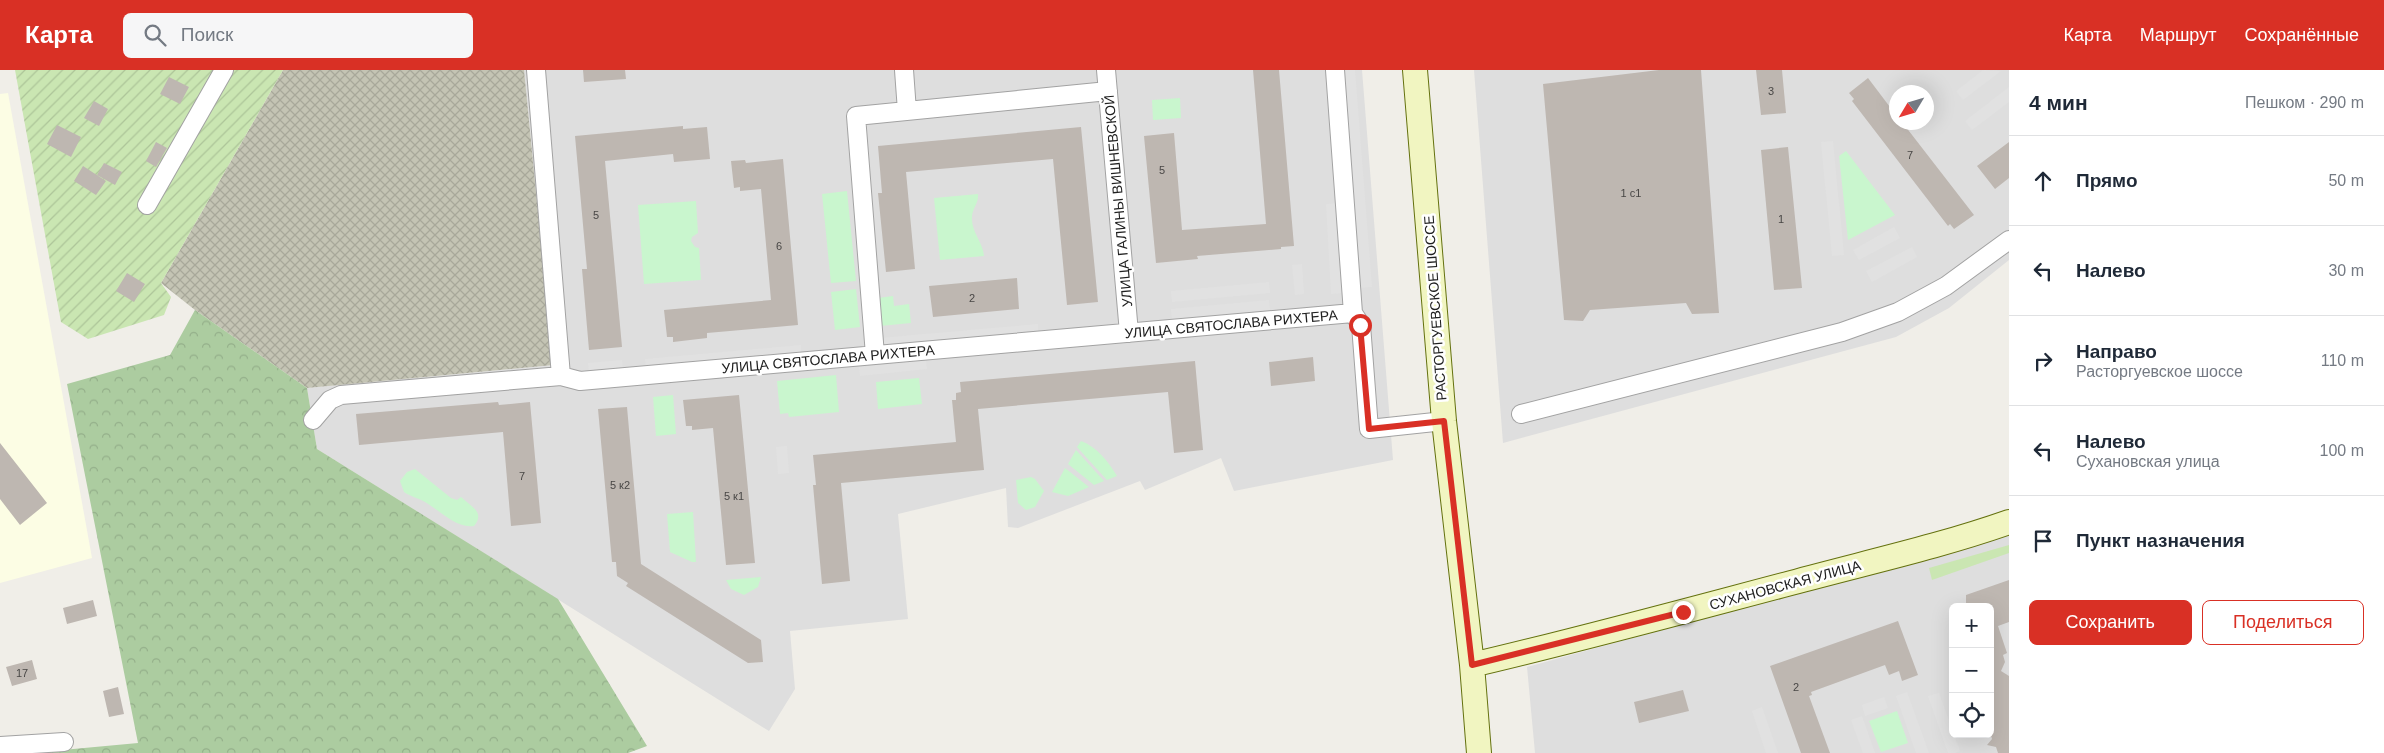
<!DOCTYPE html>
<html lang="ru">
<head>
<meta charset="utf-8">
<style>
	body { margin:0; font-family:Arial,sans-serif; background:#f6f6f7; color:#1f2937 }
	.controls { position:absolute; right:15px; bottom:15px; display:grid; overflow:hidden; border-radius:8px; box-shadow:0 5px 20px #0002 }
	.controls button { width:45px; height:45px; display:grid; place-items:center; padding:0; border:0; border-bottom:1px solid #e0e1e3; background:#fff; color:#1f2937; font:25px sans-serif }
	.compass { position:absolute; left:1889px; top:15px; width:45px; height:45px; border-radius:50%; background:#fff; box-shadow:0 5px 20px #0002; rotate:232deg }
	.stop { position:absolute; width:15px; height:15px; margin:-11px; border:4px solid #d93025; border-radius:50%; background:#fff }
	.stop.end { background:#d93025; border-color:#fff; box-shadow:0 1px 5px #0008 }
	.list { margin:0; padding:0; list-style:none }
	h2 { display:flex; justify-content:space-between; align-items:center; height:65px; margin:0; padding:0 20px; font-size:21px }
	h2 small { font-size:16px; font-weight:400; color:#747a83 }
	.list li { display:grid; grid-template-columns:32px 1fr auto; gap:15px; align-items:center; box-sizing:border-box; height:90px; padding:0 20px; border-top:1px solid #e0e1e3 }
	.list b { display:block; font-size:19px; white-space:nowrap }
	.list p { margin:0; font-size:16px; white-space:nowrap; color:#747a83 }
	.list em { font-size:16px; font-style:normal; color:#747a83 }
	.actions { display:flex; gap:10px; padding:15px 20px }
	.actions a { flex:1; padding:11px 0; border:1px solid #d93025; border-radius:8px; text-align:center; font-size:18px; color:#d93025 }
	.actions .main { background:#d93025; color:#fff }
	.icon { flex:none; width:28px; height:28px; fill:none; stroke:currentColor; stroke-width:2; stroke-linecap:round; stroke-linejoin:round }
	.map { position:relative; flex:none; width:2009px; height:683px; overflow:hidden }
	header { display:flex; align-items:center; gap:30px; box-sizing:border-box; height:70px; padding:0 25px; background:#d93025; color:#fff }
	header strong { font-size:24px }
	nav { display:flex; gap:28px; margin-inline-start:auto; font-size:18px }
	.search { width:350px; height:45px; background:#f6f6f7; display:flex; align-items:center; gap:12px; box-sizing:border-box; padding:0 18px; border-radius:8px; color:#747a83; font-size:19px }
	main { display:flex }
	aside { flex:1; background:#fff }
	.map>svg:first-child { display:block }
</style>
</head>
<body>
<header>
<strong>Карта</strong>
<div class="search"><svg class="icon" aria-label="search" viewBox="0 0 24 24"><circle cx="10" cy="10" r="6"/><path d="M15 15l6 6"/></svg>Поиск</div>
<nav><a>Карта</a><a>Маршрут</a><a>Сохранённые</a></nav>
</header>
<main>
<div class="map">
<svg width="2009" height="683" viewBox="0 0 2009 683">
	<defs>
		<pattern id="construction-cross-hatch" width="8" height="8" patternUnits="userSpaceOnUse" patternTransform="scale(1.25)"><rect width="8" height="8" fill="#c4c4b4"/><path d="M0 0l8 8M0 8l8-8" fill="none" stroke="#a8a89a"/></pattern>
		<pattern id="forest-crowns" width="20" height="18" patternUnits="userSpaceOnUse" patternTransform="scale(1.25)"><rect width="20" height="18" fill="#accca0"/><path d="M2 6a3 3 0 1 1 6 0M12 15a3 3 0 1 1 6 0" fill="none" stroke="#94af8a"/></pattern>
		<pattern id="garden-furrows" width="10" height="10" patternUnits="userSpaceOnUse" patternTransform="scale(1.25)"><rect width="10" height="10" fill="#cae6b2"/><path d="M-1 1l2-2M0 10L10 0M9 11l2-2" fill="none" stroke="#adc599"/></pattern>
	</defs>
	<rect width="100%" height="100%" fill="#f0eee8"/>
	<path fill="#dedede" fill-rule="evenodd" d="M524 0H1362L1393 390 1234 421 1221 388 1145 420 1140 411 1018 458 1008 457 1006 418 898 444 908 549 790 561 795 619 769 661 317 379 307 318 552 295Z
		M1474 0H2009V190L1949 238 1896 267 1503 373ZM1896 22H1926V52H1896Z
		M2009 461V683H1535L1527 597 1971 475ZM1953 537H1990V664H1953Z"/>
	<path fill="#fcfde4" d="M8 23 92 488 0 513V24Z"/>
	<path fill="url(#construction-cross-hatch)" d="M283 0H524L553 295 307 318 195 240 161 213Z"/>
	<path fill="#cae6b2" d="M2009 475V483L1932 510 1929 498Z"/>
	<path fill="url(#forest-crowns)" d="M195 240 307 318 317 379 558 529 647 676 628 683H30L138 673 67 314 170 285Z"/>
	<path fill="#c9f6ce" d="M1180 28 1181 48 1153 50 1152 30Z
		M1846 81 1895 145 1848 170 1839 86Z
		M847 121 856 211 831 213 822 124Z
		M978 124C979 133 972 139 972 147 971 162 983 172 984 186L940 190 934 128Z
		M696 131 698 163 692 167 691 171 695 177 699 178 701 210 644 214 638 135Z
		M856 219 860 257 835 260 831 222Z
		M893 226 894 236 909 234 911 253 880 256 878 228Z
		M836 305 839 342 789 347 788 343 780 344 777 311Z
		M919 308 922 334 878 339 876 312Z
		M673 325 676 364 656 366 653 327Z
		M1081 371C1097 377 1108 391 1117 406L1107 410 1077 377Z
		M1076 380 1104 411 1094 415 1068 394Z
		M1065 398 1089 417 1068 426 1052 422Z
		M415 399 451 428 457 430 461 427C470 436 486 442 474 456 457 459 439 440 425 432 419 428 411 427 404 422L400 411 407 402Z
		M1031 407 1035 409 1044 421 1035 437 1026 440 1018 433 1016 410Z
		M693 442 696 492H692L670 482 667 444Z
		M761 507 758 517 744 525 731 519 726 510Z
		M1897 641 1908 673 1881 682 1869 651Z"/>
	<path fill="url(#garden-furrows)" d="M15 0H283L161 213 171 227 164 245 88 269 61 252Z"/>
	<path fill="#e1e1e1" d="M1341 0H1355L1372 217 1357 218Z
		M1983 0 2001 1 1963 30 1956 21Z
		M2009 17V32L1972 60 1965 51Z
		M1833 71 1844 185 1832 186 1821 72Z
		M1340 133 1345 223 1331 224 1326 134Z
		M1894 157 1900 168 1859 190 1853 180Z
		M1912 177 1917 187 1872 212 1866 201Z
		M1302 194 1304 224 1295 225 1292 195Z
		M1269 212 1270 223 1172 232 1171 221Z
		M1269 230 1270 241 1172 250 1171 239Z
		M1038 254V264L881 278 880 268Z
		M801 275V284L646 298 645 289Z
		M622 290 623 299 589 302 588 293Z
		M926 290 927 299 860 306 859 297Z
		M787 376 789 403 778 404 776 377Z
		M1907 622 1929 683H1916L1896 626Z
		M1939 623 1960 681 1954 683H1948L1928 626Z
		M1884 627 1888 638 1865 646 1862 635Z
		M1762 637 1778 683H1766L1752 641Z
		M1862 646 1875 683H1863L1851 650Z"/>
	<path fill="#beb7b1" d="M583 0H625L626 9 584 12Z
		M1253 0H1279L1294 176 1281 177V179L1197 186 1198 189 1156 193 1144 66 1174 63 1182 160 1266 154Z
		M1659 0H1701L1719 243 1692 244 1686 233 1590 240 1583 251 1564 250 1543 14Z
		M1756 0H1782L1786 43 1761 45Z
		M169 7 189 17 180 34 160 24Z
		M1868 8 1896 45V52H1902L1974 145 1954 159 1950 154 1948 156 1852 31 1854 29 1849 23Z
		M94 31 108 39 99 56 84 48Z
		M57 55 81 67 71 87 47 74Z
		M683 56V59L707 57 710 89 674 92 673 84 605 91 622 277 589 280 582 199H587L575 66Z
		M1081 57 1098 232 1067 235 1053 89 906 102 915 199 886 202 878 123H882L878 76Z
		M156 72 167 78 156 97 146 91Z
		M2009 72V108L1995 119 1977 96Z
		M1788 77 1802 218 1774 220 1761 80Z
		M783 89 798 255 707 263V268L673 272V267H667L664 240 771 230 761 119 740 121V117L734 118 731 91 745 90 746 93Z
		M104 93 122 102 115 115 97 105Z
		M83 96 106 111 96 125 74 111Z
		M127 203 145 214 134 232 116 221Z
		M1017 208 1019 239 933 247 929 216Z
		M1313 287 1315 311 1271 316 1269 292Z
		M1195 291 1203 380 1174 383 1168 322 978 339 984 400 841 413 850 511 822 514 813 415H816L813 385 956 372 952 330H956V323L961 322 960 312Z
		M739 325 755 493 726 495 713 358 692 360V356H686L683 330Z
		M498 332 499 335 530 332 541 453 511 456 503 362 359 375 356 344Z
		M627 337 641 494 761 570 763 592 748 593 626 516 628 513 617 506 616 492H612L598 339Z
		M0 373 47 433 20 455 0 429Z
		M2009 510V552L1998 556 2007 583 2003 585 2005 592 2001 601 2009 606V683H1998L1996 677 1987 675 1992 669 1990 662V537H1966V525Z
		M93 530 97 546 67 554 63 538Z
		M1898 551 1918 605 1902 611 1899 601 1889 605 1885 595 1811 622 1812 625 1809 626 1830 683H1801L1770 596Z
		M32 590 37 609 12 616 6 597Z
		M118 617 124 644 109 647 103 621Z
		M1683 620 1689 641 1639 653 1634 632Z"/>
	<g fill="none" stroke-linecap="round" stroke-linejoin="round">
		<defs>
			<path id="street" d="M536 0 561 306
				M904 0 907 41
				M1106 0 1129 263
				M1335 0 1353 243 1361 255 1369 359 1444 351
				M147 135 224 0
				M875 285 856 46 1108 21
				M1521 344 1842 262 1898 242 1946 216 2009 170
				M313 350 330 330 341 325 561 306 580 311 1353 243
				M0 676 64 672"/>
			<path id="secondary" d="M1415 0 1444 351 1472 595 1479 683
				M1472 595C1579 570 1685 541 1791 513 1864 493 1938 477 2009 452"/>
		</defs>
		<use href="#street" stroke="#a2a2a2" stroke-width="20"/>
		<use href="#secondary" stroke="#64710e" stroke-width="26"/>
		<use href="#street" stroke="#fff" stroke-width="18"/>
		<use href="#secondary" stroke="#f1f5c1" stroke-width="24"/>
	</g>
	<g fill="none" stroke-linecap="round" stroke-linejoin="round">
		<path stroke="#d93025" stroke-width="6" d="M1360 255 1369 359 1444 351 1472 595 1683 542"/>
	</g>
	<g text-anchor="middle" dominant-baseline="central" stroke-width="5" stroke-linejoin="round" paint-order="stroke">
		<g font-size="11" fill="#484645">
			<text x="1771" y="21">3</text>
			<text x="1910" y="85">7</text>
			<text x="1162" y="100">5</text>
			<text x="1631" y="123">1 с1</text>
			<text x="596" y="145">5</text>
			<text x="1781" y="149">1</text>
			<text x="779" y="176">6</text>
			<text x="972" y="228">2</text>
			<text x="522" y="406">7</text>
			<text x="620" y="415">5 к2</text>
			<text x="734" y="426">5 к1</text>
			<text x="22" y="603">17</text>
			<text x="1796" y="617">2</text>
		</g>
		<g font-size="14" fill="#212121" stroke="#fff">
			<text transform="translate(1118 131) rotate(-95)">УЛИЦА ГАЛИНЫ ВИШНЕВСКОЙ</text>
			<text transform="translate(1435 238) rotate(-94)">РАСТОРГУЕВСКОЕ ШОССЕ</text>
			<text transform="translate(1231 254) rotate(-5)">УЛИЦА СВЯТОСЛАВА РИХТЕРА</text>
			<text transform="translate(828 289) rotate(-5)">УЛИЦА СВЯТОСЛАВА РИХТЕРА</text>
			<text transform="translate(1785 515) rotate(-15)">СУХАНОВСКАЯ УЛИЦА</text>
		</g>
	</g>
</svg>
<div class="controls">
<button>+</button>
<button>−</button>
<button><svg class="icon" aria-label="locate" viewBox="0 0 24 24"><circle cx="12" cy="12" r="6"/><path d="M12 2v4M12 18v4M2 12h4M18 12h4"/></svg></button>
</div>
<svg class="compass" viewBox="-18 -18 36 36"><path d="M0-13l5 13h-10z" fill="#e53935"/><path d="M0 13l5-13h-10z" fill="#747a83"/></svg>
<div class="stop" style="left:1360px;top:255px"></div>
<div class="stop end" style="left:1683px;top:542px"></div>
</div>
<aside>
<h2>4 мин<small>Пешком · 290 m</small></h2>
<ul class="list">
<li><svg class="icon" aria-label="ahead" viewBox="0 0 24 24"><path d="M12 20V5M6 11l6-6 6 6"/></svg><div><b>Прямо</b></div><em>50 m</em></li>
<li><svg class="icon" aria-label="left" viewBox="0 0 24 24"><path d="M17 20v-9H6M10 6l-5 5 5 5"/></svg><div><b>Налево</b></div><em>30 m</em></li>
<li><svg class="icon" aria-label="right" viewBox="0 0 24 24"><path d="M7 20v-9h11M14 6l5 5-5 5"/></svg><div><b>Направо</b><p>Расторгуевское шоссе</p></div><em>110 m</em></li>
<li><svg class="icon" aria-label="left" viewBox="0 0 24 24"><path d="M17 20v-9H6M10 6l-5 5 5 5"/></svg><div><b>Налево</b><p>Сухановская улица</p></div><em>100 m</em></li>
<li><svg class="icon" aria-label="arrive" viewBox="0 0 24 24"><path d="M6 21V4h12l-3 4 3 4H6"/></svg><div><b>Пункт назначения</b></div></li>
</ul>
<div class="actions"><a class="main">Сохранить</a><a>Поделиться</a></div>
</aside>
</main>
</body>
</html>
